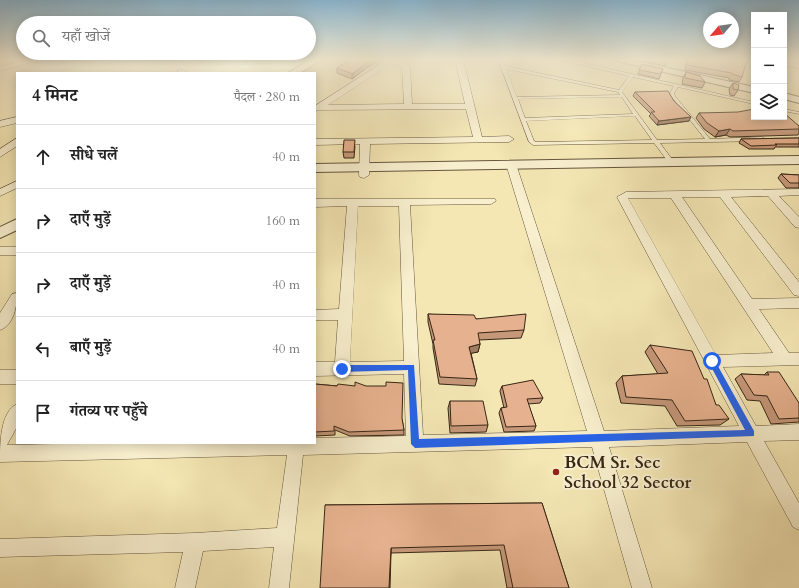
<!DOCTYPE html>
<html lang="hi">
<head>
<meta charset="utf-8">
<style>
	body { margin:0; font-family:Cardo,"Noto Serif Devanagari",serif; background:#f6f6f6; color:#222 }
	.controls { position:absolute; right:12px; top:12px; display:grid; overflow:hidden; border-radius:0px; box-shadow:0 2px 10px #0003 }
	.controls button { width:36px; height:36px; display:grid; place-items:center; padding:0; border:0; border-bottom:1px solid #e0e0e0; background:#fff; color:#222; font:20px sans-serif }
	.compass { position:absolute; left:703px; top:12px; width:36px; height:36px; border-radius:50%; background:#fff; box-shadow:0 2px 10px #0003; rotate:241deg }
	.stop { position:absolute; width:12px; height:12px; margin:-9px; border:3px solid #2563eb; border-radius:50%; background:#fff }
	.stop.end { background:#2563eb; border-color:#fff; box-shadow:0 1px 4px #0008 }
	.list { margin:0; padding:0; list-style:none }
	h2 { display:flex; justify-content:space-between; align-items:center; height:52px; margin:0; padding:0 16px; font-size:17px }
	h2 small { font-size:13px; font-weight:400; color:#767676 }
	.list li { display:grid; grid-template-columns:26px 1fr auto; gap:12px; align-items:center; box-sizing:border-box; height:64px; padding:0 16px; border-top:1px solid #e0e0e0 }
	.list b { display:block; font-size:15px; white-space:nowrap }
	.list em { font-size:13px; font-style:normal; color:#767676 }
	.icon { flex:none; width:22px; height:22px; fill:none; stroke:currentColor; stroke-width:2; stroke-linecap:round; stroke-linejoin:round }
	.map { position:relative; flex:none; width:799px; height:588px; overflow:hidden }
	.search { position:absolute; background:#fff; box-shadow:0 2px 10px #0003; left:16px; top:16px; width:300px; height:44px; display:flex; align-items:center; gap:10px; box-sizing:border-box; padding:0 14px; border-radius:22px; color:#767676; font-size:15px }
	.panel { position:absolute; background:#fff; box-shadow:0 2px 10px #0003; left:16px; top:72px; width:300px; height:372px; border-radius:0px }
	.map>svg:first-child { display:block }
</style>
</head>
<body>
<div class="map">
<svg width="799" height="588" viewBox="0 0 799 588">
	<rect width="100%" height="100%" fill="#f4e7b4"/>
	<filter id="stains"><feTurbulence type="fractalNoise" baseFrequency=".005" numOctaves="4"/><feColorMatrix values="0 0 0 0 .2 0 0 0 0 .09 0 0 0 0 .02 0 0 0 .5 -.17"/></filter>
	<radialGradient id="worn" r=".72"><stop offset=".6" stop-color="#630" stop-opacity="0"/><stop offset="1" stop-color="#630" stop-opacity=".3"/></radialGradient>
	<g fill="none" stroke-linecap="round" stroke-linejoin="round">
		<defs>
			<path id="service" d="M498 59H502L505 66 619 90 629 76 557 59H566L754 102V104L678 87 674 93 675 96 710 139 762 137 765 139 762 141 660 143 674 162 671 164 669 163 654 143 533 145 529 142ZM506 69 618 92 620 95 517 97ZM633 77 674 86 670 93 671 96 705 139 657 140 622 92ZM622 97 633 114 525 118 518 99ZM635 116 652 140 536 142 534 141 526 121Z
				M784 109 799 112V114L784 111Z"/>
			<path id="minor" d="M29 59H42L0 71V67Z
				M388 59H397L410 66 412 104H465L455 59H463L482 137 509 136 514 139 509 142 370 144 369 175 364 178 360 177 359 175 360 144 315 145V139L473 137 466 109 315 110V106ZM392 63 402 67 404 104 328 105Z
				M784 62 799 64V68L784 66Z
				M178 70H184L186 73H178Z
				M17 117V123L0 127V121Z
				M17 138V146L0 157V149Z
				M511 161 516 164 604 431 739 426 617 197 626 192 799 189V195L779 196 799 217V228L795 227 768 196 731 197 799 282V296L794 295 720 197H682L752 299 799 298V308L759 309 789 353H799V365L723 367 756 426 799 424V440L764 441 799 503V530L793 527 747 442 609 447 652 588H632L592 447 303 455 289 588H269L274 547 203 551 195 588H175L183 552 0 557V539L195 533 277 528 287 455 0 462C0 444 0 412 17 404V427L7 445 107 443H315V438L406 436 404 374 315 376V362H335L338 320H315V310L339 309 347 206 315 207V199H495L496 201 491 204 410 205 423 435 587 431 506 164ZM628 198H671L773 353 716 355ZM358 206H399L404 361 350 362Z
				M17 181V188L0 196V189Z
				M0 247H17V255H0Z
				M17 293C17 306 14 325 0 330V313L12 294Z
				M0 370H17V384H0Z"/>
			<path id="tertiary" d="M311 59H323L300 73H288Z
				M608 59H627L754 87V93Z
				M784 93 799 97V103L784 99Z
				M799 156V164L315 172V164Z
				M17 219V230L0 238V227Z"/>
		</defs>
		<use href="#service" stroke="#66563d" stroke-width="1"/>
		<use href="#minor" stroke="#66563d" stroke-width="1"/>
		<use href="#tertiary" stroke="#66563d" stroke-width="2"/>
		<use href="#service" fill="#f8efce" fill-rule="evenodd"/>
		<use href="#minor" fill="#f8efce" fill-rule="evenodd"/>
		<use href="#tertiary" fill="#f8efce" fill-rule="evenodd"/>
	</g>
	<path fill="#c6987a" stroke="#372615" d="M351 59H382L368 67 352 79 337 73V68Z
		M645 59H668L665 66 644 61Z
		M687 59H744L742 77 739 82 729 80V78L685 70Z
		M642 64 663 69 659 79 638 74Z
		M686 72 705 82 702 88 682 84 683 78Z
		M733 83 738 90 734 96 730 95 729 89Z
		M635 92 674 101 689 121 657 125 649 116 651 114 633 96Z
		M699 113 799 126V133L798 135 730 137 726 135 715 137 704 129 696 118Z
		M799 138V147H775L774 149H749L739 143 741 139Z
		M355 146 354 158H344L343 152Z
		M781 174 799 175V188H786L778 178Z
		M428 314 476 319 524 330 521 338 479 340 480 344 478 352 471 353 477 379 475 386 439 384 433 348V344L428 322Z
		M650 345 704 379 716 405 729 419 720 425 677 426 665 406 621 403 616 383 622 376 658 374 645 352Z
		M767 372 799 403V422L771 424 760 401 747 400 735 379 741 374 764 375Z
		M315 384 337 386 402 419 404 430V435L350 436 335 430V435L315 436Z
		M502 386 543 398 540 403 528 404 536 426 534 431 504 432 499 413 501 408H504L500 391Z
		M450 401 488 425 486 432 450 433 448 408Z
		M542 503 569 588H507L500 550 391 553 325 505Z"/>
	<path fill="#a17c63" stroke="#372615" d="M373 59H382L368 67 352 79V74L368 62Z
		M691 117 689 121 657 125 659 121Z
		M730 129 726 135 715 137 719 131Z
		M480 344 478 352 468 354 469 347Z
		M391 548V553L390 588H389Z"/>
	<path fill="#e6b18e" stroke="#372615" d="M351 59H373L368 62 352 74 337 68Z
		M688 59H744L747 60 742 77 732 74V73L687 65Z
		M642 64 663 69 660 74 639 70Z
		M686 72 700 76 705 82 685 78Z
		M733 83 739 85 738 90 733 89Z
		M668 91 674 101 691 117 659 121 651 112H655L635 92Z
		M754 109V117H784V113L799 126V129L733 131 730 129 719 131 707 123 699 113 738 112Z
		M799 138V144H775L777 145 751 146 741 139Z
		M344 140H355L354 152H343Z
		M781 174 799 175V183H790Z
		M428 314 474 315 476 319 526 314 524 330 478 333 480 344 469 347 477 379 440 377 433 340H435Z
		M650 345 692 351 704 379H707L716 405H719L729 419 685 421 672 400 626 397 622 376 668 373Z
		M767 372H779L799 403V418L779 419 767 396 754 395 741 374 769 375Z
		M533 380 543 398 527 399 536 426 506 427 501 408 507 407 502 386Z
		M355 382 366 386H386V382L403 383 402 418 404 430 349 432 334 426V431L315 432V384L337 386 338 384 355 386Z
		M450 401H483L488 425 451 426Z
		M542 503 569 588H513L504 545 391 548 389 588H320L325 505Z"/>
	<linearGradient id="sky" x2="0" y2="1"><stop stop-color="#8ab8d4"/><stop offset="0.42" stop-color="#faf4dd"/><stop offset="1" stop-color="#faf4dd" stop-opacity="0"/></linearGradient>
	<rect width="799" height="142" fill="url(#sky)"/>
	<path fill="#2563eb" d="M712 358 714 359 754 431V436L415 448 411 444 408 370 342 372 338 369 342 365H414L419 439 745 430 708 361Z"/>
	<circle fill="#8f2418" stroke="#f8efce" stroke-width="1.5" cx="556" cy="472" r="4"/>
	<g text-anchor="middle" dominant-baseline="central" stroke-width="4" stroke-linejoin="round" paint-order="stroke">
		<g font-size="17" font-weight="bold" fill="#372615" stroke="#f8efce" text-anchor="start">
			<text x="564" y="462">BCM Sr. Sec<tspan x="564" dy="20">School 32 Sector</tspan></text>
		</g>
	</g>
	<rect width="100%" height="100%" filter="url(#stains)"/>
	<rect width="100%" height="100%" fill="url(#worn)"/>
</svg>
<div class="controls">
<button>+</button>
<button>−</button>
<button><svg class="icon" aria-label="layers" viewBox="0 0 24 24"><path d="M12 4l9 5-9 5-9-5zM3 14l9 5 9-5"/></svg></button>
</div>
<svg class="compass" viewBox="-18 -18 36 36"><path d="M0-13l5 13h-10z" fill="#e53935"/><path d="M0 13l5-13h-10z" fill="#767676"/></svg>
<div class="stop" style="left:712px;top:361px"></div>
<div class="stop end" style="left:342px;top:369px"></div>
<div class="search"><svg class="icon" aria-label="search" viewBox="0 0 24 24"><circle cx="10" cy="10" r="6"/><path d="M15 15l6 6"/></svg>यहाँ खोजें</div>
<section class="panel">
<h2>4 मिनट<small>पैदल · 280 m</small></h2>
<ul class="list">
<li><svg class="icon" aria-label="ahead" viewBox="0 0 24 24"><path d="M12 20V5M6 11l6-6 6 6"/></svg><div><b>सीधे चलें</b></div><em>40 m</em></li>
<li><svg class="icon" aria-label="right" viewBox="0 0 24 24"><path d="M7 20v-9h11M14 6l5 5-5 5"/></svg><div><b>दाएँ मुड़ें</b></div><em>160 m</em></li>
<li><svg class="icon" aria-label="right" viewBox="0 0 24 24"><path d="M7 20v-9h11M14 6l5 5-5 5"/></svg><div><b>दाएँ मुड़ें</b></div><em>40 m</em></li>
<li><svg class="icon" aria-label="left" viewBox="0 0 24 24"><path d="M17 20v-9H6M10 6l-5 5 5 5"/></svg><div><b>बाएँ मुड़ें</b></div><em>40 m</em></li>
<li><svg class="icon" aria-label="arrive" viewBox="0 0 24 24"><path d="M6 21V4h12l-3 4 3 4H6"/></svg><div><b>गंतव्य पर पहुँचे</b></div></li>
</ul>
</section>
</div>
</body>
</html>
